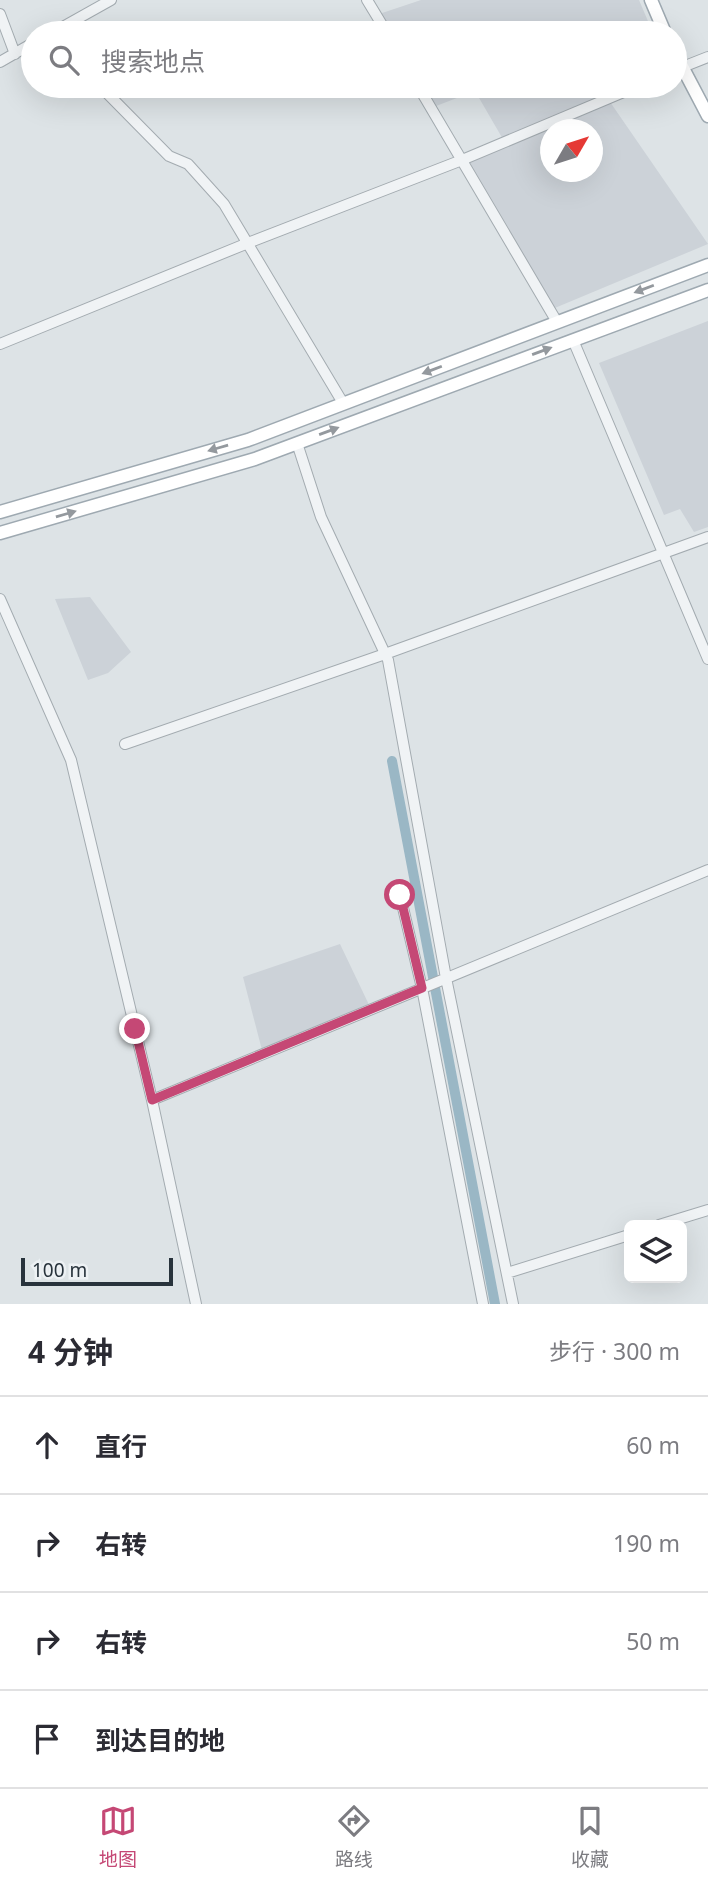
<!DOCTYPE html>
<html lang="zh">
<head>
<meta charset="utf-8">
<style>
	body { margin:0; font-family:"Noto Sans","Noto Sans SC",sans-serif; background:#f7f7f7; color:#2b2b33 }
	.controls { position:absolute; right:21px; bottom:21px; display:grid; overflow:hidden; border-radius:10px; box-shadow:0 7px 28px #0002 }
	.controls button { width:63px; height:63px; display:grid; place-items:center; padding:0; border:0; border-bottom:2px solid #e1e1e2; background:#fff; color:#2b2b33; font:35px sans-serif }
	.compass { position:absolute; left:540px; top:119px; width:63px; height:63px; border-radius:50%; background:#fff; box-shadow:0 7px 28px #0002; rotate:51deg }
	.scale { position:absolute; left:21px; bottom:18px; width:152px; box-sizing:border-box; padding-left:7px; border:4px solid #28333c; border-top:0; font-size:19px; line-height:24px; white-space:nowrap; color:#28333c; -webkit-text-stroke:5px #edf1f4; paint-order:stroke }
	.stop { position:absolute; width:21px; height:21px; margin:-16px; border:5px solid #c54875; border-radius:50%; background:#fff }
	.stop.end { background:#c54875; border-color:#fff; box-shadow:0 2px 7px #0008 }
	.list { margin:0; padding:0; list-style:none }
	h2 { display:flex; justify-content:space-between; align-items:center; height:91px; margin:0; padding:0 28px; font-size:30px }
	h2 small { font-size:23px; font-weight:400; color:#7c7c81 }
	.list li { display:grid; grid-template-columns:46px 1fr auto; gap:21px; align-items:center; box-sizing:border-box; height:98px; padding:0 28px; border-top:2px solid #e1e1e2 }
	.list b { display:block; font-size:26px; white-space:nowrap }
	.list em { font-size:23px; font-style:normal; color:#7c7c81 }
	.icon { flex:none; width:38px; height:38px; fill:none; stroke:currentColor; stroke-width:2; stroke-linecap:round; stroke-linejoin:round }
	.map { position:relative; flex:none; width:708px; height:1304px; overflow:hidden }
	.search { position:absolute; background:#fff; box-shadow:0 7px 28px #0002; left:21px; right:21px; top:21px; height:77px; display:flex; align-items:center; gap:18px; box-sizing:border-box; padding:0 24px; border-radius:38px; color:#7c7c81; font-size:26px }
	.sheet { height:483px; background:#fff }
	nav { display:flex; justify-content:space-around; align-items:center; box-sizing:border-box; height:98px; border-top:2px solid #e1e1e2; background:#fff; font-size:19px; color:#7c7c81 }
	nav a { display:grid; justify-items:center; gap:4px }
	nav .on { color:#c54875 }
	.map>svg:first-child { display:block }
</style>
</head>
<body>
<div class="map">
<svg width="708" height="1304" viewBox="0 0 708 1304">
	<rect width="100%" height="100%" fill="#dde3e6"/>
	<path fill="#ccd2d8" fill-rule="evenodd" d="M421 0H639L653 33H387L376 15Z
		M418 86H638L608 99 708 244 550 310 462 160 504 141 475 91 431 108ZM550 130H592V172H550Z
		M708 321V527L694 532 680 509 664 515 599 363Z
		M90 597 131 652 108 673 88 680 55 599Z
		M340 944 371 1009 263 1054 243 977Z"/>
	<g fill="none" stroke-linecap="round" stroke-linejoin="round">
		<path stroke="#9ab7c5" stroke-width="10" d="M392 761 495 1304"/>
		<defs>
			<path id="minor" d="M367 0 387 33
				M0 14 15 54
				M52 33 111 0
				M0 62 33 43
				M675 70 708 57
				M100 86 169 156 188 164 224 204 343 403
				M418 86 557 322
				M573 340 708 659
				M0 344 248 243 462 160 638 86
				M297 443 321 517 388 660 446 978 513 1304
				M0 599 71 760 152 1100 196 1304
				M125 744 385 654 708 537
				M400 895 422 988 483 1304
				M152 1100 708 870
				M659 1225 708 1210
				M507 1273 629 1235"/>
			<path id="major" d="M651 0 665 33
				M675 53 708 116
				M0 512 248 440 708 265
				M0 533 255 459 708 290"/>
		</defs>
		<use href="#minor" stroke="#a3abb0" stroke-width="12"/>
		<use href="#major" stroke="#9ea9b1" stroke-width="15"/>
		<use href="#minor" stroke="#f0f3f5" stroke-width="10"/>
		<use href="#major" stroke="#fff" stroke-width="12"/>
	</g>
	<defs><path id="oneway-solid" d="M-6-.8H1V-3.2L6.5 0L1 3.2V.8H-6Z" transform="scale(1.75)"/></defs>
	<g fill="#94999e">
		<use href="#oneway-solid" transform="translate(644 289) rotate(159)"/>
		<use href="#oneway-solid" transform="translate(542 351) rotate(-20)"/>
		<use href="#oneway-solid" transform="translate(432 370) rotate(159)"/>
		<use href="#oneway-solid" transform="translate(329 431) rotate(-20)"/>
		<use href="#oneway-solid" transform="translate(218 448) rotate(164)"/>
		<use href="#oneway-solid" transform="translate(66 514) rotate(-16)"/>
	</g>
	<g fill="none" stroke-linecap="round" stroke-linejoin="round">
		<path stroke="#c54875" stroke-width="9" d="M135 1029 152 1100 422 988 400 895"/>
	</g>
</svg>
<div class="controls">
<button><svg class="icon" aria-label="layers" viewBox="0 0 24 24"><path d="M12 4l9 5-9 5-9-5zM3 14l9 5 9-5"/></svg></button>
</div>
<svg class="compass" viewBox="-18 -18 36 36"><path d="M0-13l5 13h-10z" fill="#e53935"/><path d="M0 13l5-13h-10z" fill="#7c7c81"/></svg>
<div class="scale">100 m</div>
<div class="stop" style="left:400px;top:895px"></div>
<div class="stop end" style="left:135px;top:1029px"></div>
<div class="search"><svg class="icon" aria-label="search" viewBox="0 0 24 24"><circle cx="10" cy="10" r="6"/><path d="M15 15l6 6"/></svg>搜索地点</div>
</div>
<section class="sheet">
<h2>4 分钟<small>步行 · 300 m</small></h2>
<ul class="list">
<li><svg class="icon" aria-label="ahead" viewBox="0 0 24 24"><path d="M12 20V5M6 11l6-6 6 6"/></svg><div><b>直行</b></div><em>60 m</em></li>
<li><svg class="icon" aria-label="right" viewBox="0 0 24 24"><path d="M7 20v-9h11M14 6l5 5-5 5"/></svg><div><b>右转</b></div><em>190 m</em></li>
<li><svg class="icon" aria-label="right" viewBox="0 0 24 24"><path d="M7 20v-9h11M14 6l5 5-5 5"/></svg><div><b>右转</b></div><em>50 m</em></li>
<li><svg class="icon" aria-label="arrive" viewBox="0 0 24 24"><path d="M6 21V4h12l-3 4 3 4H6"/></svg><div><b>到达目的地</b></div></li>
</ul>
</section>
<nav>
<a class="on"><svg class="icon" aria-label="map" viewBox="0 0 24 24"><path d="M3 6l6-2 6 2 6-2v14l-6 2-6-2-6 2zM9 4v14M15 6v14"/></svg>地图</a>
<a><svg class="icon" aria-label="directions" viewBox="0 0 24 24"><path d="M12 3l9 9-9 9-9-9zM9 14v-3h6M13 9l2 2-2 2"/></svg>路线</a>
<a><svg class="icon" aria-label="saved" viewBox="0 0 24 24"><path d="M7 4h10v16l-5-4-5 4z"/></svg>收藏</a>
</nav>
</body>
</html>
